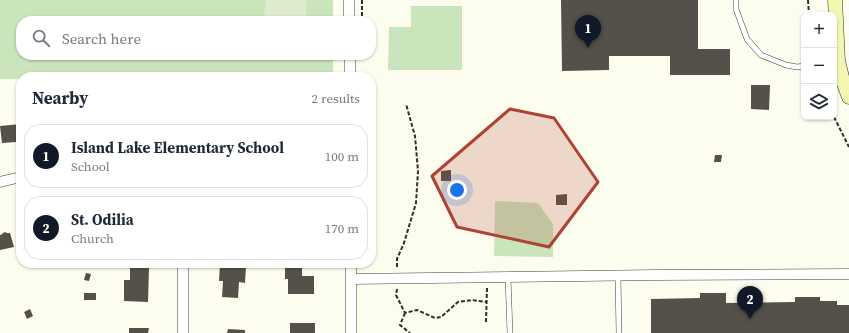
<!DOCTYPE html>
<html lang="en">
<head>
<meta charset="utf-8">
<style>
	body { margin:0; font-family:"Source Serif 4",serif; background:#f2f2f3; color:#1f2937 }
	.controls { position:absolute; right:12px; top:12px; display:grid; overflow:hidden; border-radius:8px; box-shadow:0 1px 3px #0004 }
	.controls button { width:36px; height:36px; display:grid; place-items:center; padding:0; border:0; border-bottom:1px solid #e0e1e3; background:#fff; color:#1f2937; font:20px sans-serif }
	.you { position:absolute; left:457px; top:190px; width:14px; height:14px; margin:-10px; border:3px solid #fff; border-radius:50%; background:#1a73e8; box-shadow:0 0 0 6px #1a73e833 }
	.badge { display:grid; place-items:center; width:26px; height:26px; border-radius:50%; background:#111827; color:#fff; font-size:13px; font-weight:700 }
	.pin { position:absolute; translate:-50% -33px; filter:drop-shadow(0 1px 2px #0008) }
	.pin::after { content:''; position:absolute; top:21px; width:14px; height:12px; background:inherit; clip-path:polygon(0 0,100% 0,50% 100%) }
	.list { margin:0; padding:0; list-style:none }
	h2 { display:flex; justify-content:space-between; align-items:center; height:52px; margin:0; padding:0 16px; font-size:17px }
	h2 small { font-size:13px; font-weight:400; color:#747a83 }
	.list li { display:grid; grid-template-columns:26px 1fr auto; gap:12px; align-items:center; box-sizing:border-box; height:64px; margin:0 8px 8px; padding:0 8px; border:1px solid #e0e1e3; border-radius:16px }
	.list b { display:block; font-size:15px; white-space:nowrap }
	.list p { margin:0; font-size:13px; white-space:nowrap; color:#747a83 }
	.list em { font-size:13px; font-style:normal; color:#747a83 }
	.icon { flex:none; width:22px; height:22px; fill:none; stroke:currentColor; stroke-width:2; stroke-linecap:round; stroke-linejoin:round }
	.map { position:relative; flex:none; width:849px; height:333px; overflow:hidden }
	.search { position:absolute; background:#fff; box-shadow:0 1px 3px #0004; left:16px; top:16px; width:360px; height:44px; display:flex; align-items:center; gap:10px; box-sizing:border-box; padding:0 14px; border-radius:16px; color:#747a83; font-size:15px }
	.panel { position:absolute; background:#fff; box-shadow:0 1px 3px #0004; left:16px; top:72px; width:360px; height:196px; border-radius:16px }
	.map>svg:first-child { display:block }
</style>
</head>
<body>
<div class="map">
<svg width="849" height="333" viewBox="0 0 849 333">
	<rect width="100%" height="100%" fill="#fdfdef"/>
	<path fill="#cae4bc" d="M0 0H333V21H21V55H333V77H21V79H0Z
		M411 6H462V70H388L389 27H411Z
		M495 201 538 203 553 224V257L494 256Z"/>
	<path fill="#dceccc" d="M266 0H307L305 21H263Z"/>
	<path fill="#54504a" d="M561 0H698V49H730V75H670V56H609V70L562 71Z
		M751 85H770L769 110 751 109Z
		M21 124V143H16V142L2 143 0 126Z
		M715 155H722L721 162H714Z
		M451 170V181H441V171Z
		M567 194V205H556V195Z
		M6 232V233H10L14 247 0 250V235L3 234 2 233Z
		M285 263H302V276H314V294H288V279H285Z
		M220 264 246 266 245 283 239 282 238 298 222 297 223 281H219Z
		M130 267 149 268 148 302 124 301V280H130Z
		M86 273 91 274 89 281 84 280Z
		M84 293H96V300H84Z
		M700 293H726V303L795 302V297H820V301H837V305H849V333H651V299L700 298Z
		M30 309 33 316 27 319 24 312Z
		M290 323H315V333H290Z
		M129 328H149L148 333H129Z
		M228 329 245 330V333H227Z"/>
	<g fill="none" stroke-linecap="round" stroke-linejoin="round">
		<defs>
			<path id="lane" d="M736 0V9L747 39 761 55 786 65 797 67 804 66
				M618 276 619 333
				M508 277 510 333"/>
			<path id="street" d="M349 0V21
				M350 55V77
				M0 182 21 177
				M351 263V333
				M351 279 656 275 849 274
				M183 333V263"/>
			<path id="secondary" d="M835 0 838 61 843 81 849 97"/>
		</defs>
		<use href="#lane" stroke="#404040" stroke-width="6"/>
		<use href="#street" stroke="#404040" stroke-width="11"/>
		<use href="#secondary" stroke="#2f2f2f" stroke-width="15"/>
		<path stroke="#2f2f2f" stroke-width="2" stroke-dasharray="4 2" stroke-linecap="butt" d="M362 0V21
			M808 0 809 15
			M834 117 849 147
			M397 267V259L404 243 416 203 418 171 415 136 406 104
			M397 289 396 295 405 313 417 310 435 318 441 317 458 302 472 300 486 302
			M405 313 400 325 410 333
			M486 322 487 288"/>
		<use href="#lane" stroke="#fff" stroke-width="5"/>
		<use href="#street" stroke="#fff" stroke-width="10"/>
		<use href="#secondary" stroke="#f3f6b1" stroke-width="14"/>
	</g>
	<path fill="#ae4234" fill-opacity="0.2" stroke="#ae4234" stroke-width="3" stroke-linejoin="round" d="M510 109 554 118 598 182 549 247 457 227 432 176Z"/>
</svg>
<div class="controls">
<button>+</button>
<button>−</button>
<button><svg class="icon" aria-label="layers" viewBox="0 0 24 24"><path d="M12 4l9 5-9 5-9-5zM3 14l9 5 9-5"/></svg></button>
</div>
<div class="you"></div>
<div class="pin badge" style="left:588px;top:48px">1</div>
<div class="pin badge" style="left:750px;top:319px">2</div>
<div class="search"><svg class="icon" aria-label="search" viewBox="0 0 24 24"><circle cx="10" cy="10" r="6"/><path d="M15 15l6 6"/></svg>Search here</div>
<section class="panel">
<h2>Nearby<small>2 results</small></h2>
<ul class="list">
<li><span class="badge">1</span><div><b>Island Lake Elementary School</b><p>School</p></div><em>100 m</em></li>
<li><span class="badge">2</span><div><b>St. Odilia</b><p>Church</p></div><em>170 m</em></li>
</ul>
</section>
</div>
</body>
</html>
